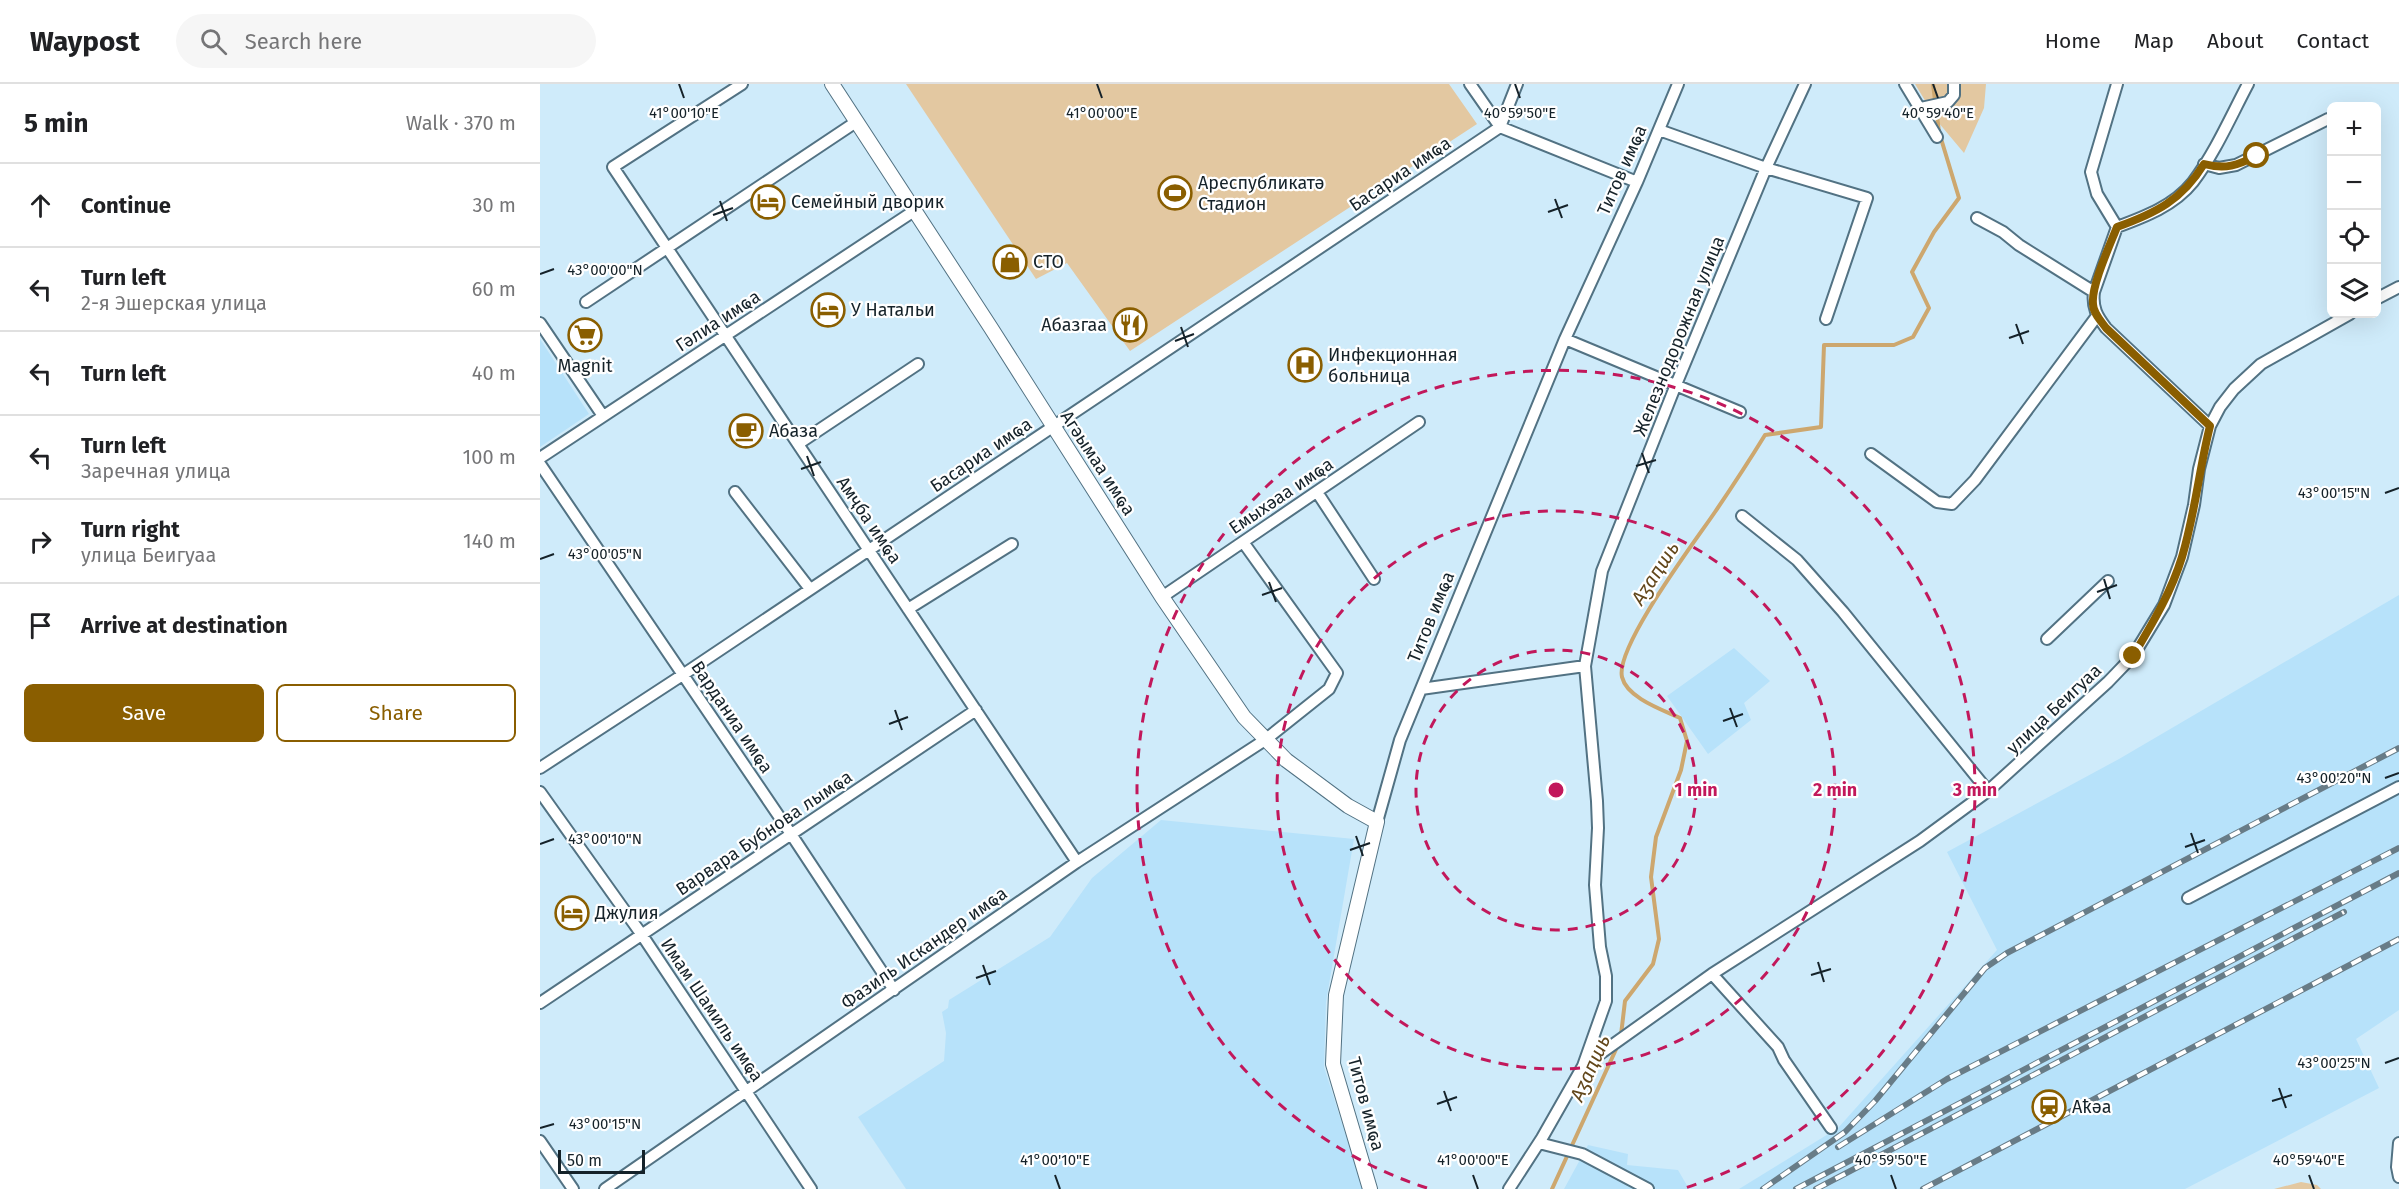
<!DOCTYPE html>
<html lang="en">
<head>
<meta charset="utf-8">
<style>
	body { margin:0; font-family:"Fira Sans",sans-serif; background:#f6f6f6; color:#202124 }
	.controls { position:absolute; right:18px; top:18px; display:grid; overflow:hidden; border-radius:9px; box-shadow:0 6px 24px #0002 }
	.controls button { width:54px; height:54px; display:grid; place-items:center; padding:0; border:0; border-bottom:2px solid #e0e0e0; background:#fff; color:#202124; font:30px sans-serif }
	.scale { position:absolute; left:18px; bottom:15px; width:87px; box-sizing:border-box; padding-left:6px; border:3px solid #152229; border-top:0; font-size:16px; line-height:21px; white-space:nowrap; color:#152229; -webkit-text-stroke:4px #fff; paint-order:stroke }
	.stop { position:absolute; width:18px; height:18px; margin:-14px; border:4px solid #8a5e00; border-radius:50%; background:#fff }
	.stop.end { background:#8a5e00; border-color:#fff; box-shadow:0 2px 6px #0008 }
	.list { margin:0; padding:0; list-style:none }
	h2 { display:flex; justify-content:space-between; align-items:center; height:78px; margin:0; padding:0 24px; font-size:26px }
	h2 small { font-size:20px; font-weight:400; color:#757577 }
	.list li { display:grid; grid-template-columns:39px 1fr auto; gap:18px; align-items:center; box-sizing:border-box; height:84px; padding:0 24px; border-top:2px solid #e0e0e0 }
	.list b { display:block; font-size:22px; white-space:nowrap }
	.list p { margin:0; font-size:20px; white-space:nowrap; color:#757577 }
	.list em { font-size:20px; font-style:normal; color:#757577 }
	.actions { display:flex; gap:12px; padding:18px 24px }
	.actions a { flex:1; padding:14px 0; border:2px solid #8a5e00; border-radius:9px; text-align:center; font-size:21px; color:#8a5e00 }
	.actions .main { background:#8a5e00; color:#fff }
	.icon { flex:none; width:33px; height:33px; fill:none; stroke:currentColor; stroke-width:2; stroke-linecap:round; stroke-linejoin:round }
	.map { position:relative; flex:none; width:1859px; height:1105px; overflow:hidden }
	header { display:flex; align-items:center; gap:36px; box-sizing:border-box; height:84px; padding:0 30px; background:#fff; border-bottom:2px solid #e0e0e0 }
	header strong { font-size:28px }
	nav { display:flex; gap:33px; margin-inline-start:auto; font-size:21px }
	.search { width:420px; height:54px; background:#f6f6f6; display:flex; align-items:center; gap:15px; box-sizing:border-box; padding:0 21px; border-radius:33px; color:#757577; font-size:22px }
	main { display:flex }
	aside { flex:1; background:#fff }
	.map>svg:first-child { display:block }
</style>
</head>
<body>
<header>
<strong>Waypost</strong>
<div class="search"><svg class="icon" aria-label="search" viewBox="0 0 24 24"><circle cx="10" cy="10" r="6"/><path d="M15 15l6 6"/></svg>Search here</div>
<nav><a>Home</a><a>Map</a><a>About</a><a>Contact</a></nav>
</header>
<main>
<aside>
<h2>5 min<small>Walk · 370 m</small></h2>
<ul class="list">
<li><svg class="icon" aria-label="ahead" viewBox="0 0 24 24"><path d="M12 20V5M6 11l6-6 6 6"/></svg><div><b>Continue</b></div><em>30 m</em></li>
<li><svg class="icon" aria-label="left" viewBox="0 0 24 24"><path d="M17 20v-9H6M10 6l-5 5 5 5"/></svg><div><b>Turn left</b><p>2-я Эшерская улица</p></div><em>60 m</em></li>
<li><svg class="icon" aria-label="left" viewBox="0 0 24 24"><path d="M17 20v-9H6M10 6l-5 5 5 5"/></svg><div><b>Turn left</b></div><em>40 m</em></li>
<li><svg class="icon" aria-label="left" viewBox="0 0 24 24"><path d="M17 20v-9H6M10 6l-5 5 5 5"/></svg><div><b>Turn left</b><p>Заречная улица</p></div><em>100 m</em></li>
<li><svg class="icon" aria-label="right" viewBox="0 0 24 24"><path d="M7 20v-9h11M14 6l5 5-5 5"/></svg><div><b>Turn right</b><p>улица Беигуаа</p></div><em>140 m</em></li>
<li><svg class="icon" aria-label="arrive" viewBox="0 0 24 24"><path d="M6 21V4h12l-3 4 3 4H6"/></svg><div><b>Arrive at destination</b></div></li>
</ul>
<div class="actions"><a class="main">Save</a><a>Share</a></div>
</aside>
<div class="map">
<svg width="1859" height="1105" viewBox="0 0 1859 1105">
	<rect width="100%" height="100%" fill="#cfebfa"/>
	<path fill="#b7e2fa" d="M0 255 49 330 0 363Z
		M1859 511V926L1816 955 1839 1004 1645 1105H1199L1298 1044 1457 866 1407 768 1579 675Z
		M1194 564 1230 597 1204 619 1211 636 1168 670 1127 612Z
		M621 736 814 755 786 918 784 983 823 1105H366L318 1033 404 977 406 949 402 928 408 924 409 916 510 853 552 794Z
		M1048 1061 1088 1070 1087 1081 1138 1086 1149 1105H1024Z"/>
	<path fill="#e3c8a1" d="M366 0H909L937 40 590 267 527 179 496 195Z
		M1375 0H1446L1444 24 1424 69 1398 38Z
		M1761 1098 1777 1101 1781 1105H1734Z"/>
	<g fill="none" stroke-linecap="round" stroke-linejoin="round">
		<path stroke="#cda76e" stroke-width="4" d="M1081 951 1085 917 1113 880 1119 855 1111 793 1116 753 1141 686 1147 657 1140 634C1123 626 1087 614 1082 593 1075 563 1156 456 1175 428 1192 403 1209 377 1225 351L1281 343 1284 261H1354L1373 253 1389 224 1372 188 1394 148 1419 114 1399 48 1393 0
			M1012 1105 1078 961"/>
		<defs>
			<path id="minor" d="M202 0 73 83 537 778
				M930 0 960 43 1097 98
				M1365 0 1397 53
				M1381 24 1408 18 1414 11V0
				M960 43 977 0
				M1119 46 1226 84 1327 114 1286 235
				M1664 80 1679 84 1696 81 1788 35
				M1437 134 1463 148 1479 161 1554 208C1552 224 1557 232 1566 244L1670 342
				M1577 143C1604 133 1634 122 1653 98 1675 69 1691 32 1708 0
				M1554 208 1577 143 1557 110 1551 88 1577 0
				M1836 215 1859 203
				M46 218 316 38
				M0 239 63 332
				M1025 255 1200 328
				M258 360 378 280
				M1331 370 1397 418 1412 420 1435 396 1557 232
				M0 374 374 127
				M0 380 251 750 354 906
				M195 408 270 505
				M777 408 834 495
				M1202 432 1257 476 1303 528 1448 707
				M622 513 879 338
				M368 525 472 460
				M1507 555 1568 497
				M881 605 1045 582
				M0 684 144 590 960 43
				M0 708 102 851 271 1105
				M837 738 860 656 881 605 1025 255 1097 98 1138 0
				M1648 814 1859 703
				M1172 890 1238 963 1244 976 1291 1044
				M0 919 436 626
				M1043 982 1066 917V892L1060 863 1055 801 1058 744 1057 717 1045 582 1062 487 1135 303 1226 84 1265 0
				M0 1057 33 1105
				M999 1059 1042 1070 1108 1105
				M1859 1059 1857 1083 1859 1093
				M65 1105 537 778 725 656 789 605 797 589 703 458
				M969 1105 1002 1054 1043 982 1172 890 1380 757 1448 707 1568 598 1593 572 1624 521 1642 473 1654 421 1659 385 1670 342 1680 323 1694 305 1721 280 1810 230"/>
			<path id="tertiary" d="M292 0 451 244 622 513 704 633 746 676 808 722 837 738 796 911 793 980 830 1105"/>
		</defs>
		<use href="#minor" stroke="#527283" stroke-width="14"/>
		<use href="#tertiary" stroke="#527283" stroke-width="16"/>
		<use href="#minor" stroke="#fff" stroke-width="10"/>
		<use href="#tertiary" stroke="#fff" stroke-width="14"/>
		<defs>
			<path id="rail" d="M1298 1063 1407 995 1859 764
				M1223 1105 1305 1048 1335 1017 1445 884 1467 869 1859 664
				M1256 1105 1859 789
				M1276 1105 1804 828
				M1383 1105 1859 855"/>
		</defs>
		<use href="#rail" stroke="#687c87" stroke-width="6"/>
		<use href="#rail" stroke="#fff" stroke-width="4" stroke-dasharray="11" stroke-linecap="butt"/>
	</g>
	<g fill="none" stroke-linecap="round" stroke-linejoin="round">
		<path stroke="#8a5e00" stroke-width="8" d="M1593 572C1612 540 1631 509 1642 473 1655 430 1659 386 1670 342L1566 244C1561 237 1553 229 1553 220 1551 202 1570 161 1577 143 1616 129 1642 116 1664 80 1686 86 1697 81 1717 72"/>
	</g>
	<path fill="none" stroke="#152229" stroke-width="2" d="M139 0 144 14M557 0 562 14M975 0 980 14M1393 0 1398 14M1015 115 1022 134M180 117 187 137M1008 128 1028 121M173 131 193 124M0 190 14 185M1476 240 1483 260M641 243 648 263M1469 254 1489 247M635 257 654 250M1102 369 1109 389M267 372 274 392M1096 382 1116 376M261 385 281 378M1845 409 1859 404M0 475 14 470M1564 495 1570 515M729 498 736 518M1557 508 1577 501M722 511 742 504M1190 624 1197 643M355 626 362 646M1183 637 1203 630M349 640 368 633M1845 694 1859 689M1651 749 1658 769M816 752 823 772M0 760 14 755M1645 763 1665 756M810 766 830 759M1278 878 1284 898M443 881 450 901M1271 891 1291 885M436 894 456 887M1845 979 1859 974M1739 1004 1746 1024M904 1007 911 1027M1732 1017 1752 1011M897 1020 917 1013M0 1044 14 1040M515 1091 520 1105M933 1091 938 1105M1351 1091 1356 1105M1769 1091 1774 1105"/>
	<g fill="none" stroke="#c2185b" stroke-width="3" stroke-dasharray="10 8">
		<circle cx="1016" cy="706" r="140"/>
		<circle cx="1016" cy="706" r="279"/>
		<path d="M887 1104A419 419 0 1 1 1145 1104"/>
	</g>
	<defs>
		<symbol id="stadium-ring" viewBox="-11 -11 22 22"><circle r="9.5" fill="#fff" stroke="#8a5e00" stroke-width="1.5"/><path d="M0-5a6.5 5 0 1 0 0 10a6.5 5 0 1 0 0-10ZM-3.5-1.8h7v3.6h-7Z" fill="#8a5e00"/></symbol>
		<symbol id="hotel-ring" viewBox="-11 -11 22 22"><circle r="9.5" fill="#fff" stroke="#8a5e00" stroke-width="1.5"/><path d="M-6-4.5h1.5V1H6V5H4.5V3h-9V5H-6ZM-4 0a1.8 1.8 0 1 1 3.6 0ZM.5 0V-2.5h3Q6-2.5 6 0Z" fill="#8a5e00"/></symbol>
		<symbol id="shop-ring" viewBox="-11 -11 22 22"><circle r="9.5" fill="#fff" stroke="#8a5e00" stroke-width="1.5"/><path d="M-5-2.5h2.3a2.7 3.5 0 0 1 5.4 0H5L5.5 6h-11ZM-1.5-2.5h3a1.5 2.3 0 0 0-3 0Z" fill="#8a5e00"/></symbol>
		<symbol id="restaurant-ring" viewBox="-11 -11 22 22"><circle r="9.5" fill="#fff" stroke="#8a5e00" stroke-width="1.5"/><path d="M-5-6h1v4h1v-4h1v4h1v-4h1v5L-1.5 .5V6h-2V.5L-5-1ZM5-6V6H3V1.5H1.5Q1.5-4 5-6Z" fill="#8a5e00"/></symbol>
		<symbol id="supermarket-ring" viewBox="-11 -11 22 22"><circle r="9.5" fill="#fff" stroke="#8a5e00" stroke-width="1.5"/><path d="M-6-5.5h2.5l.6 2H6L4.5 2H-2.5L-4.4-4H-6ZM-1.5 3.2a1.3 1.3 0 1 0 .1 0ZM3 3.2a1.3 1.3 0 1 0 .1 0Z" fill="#8a5e00"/></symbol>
		<symbol id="hospital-ring" viewBox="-11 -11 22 22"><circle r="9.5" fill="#fff" stroke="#8a5e00" stroke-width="1.5"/><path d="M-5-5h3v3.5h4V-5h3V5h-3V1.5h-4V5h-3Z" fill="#8a5e00"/></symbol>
		<symbol id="cafe-ring" viewBox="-11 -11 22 22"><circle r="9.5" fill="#fff" stroke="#8a5e00" stroke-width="1.5"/><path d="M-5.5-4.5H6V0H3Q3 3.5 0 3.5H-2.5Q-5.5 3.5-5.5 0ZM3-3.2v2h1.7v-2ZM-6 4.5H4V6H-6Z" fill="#8a5e00"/></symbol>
		<symbol id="station-ring" viewBox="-11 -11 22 22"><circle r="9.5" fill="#fff" stroke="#8a5e00" stroke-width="1.5"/><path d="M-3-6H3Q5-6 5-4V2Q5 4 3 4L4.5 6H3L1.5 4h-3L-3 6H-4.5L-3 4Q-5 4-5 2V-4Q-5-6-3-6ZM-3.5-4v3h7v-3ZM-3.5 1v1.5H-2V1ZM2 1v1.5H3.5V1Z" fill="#8a5e00"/></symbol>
	</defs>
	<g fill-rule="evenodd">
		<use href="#stadium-ring" x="616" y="90" width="38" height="38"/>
		<use href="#hotel-ring" x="209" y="99" width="38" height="38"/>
		<use href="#shop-ring" x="451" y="159" width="38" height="38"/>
		<use href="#hotel-ring" x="269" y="207" width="38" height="38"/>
		<use href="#restaurant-ring" x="571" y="222" width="38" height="38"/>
		<use href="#supermarket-ring" x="26" y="232" width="38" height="38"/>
		<use href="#hospital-ring" x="746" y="262" width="38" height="38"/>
		<use href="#cafe-ring" x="187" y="328" width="38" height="38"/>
		<use href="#hotel-ring" x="13" y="810" width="38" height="38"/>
		<use href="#station-ring" x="1490" y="1004" width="38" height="38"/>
	</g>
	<g text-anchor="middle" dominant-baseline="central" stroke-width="4.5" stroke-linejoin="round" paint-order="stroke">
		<g font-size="18" fill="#152229" stroke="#fff">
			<text transform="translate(1082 86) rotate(-66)">Титов имҩа</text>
			<text transform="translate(860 90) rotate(-34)">Басариа имҩа</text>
			<text transform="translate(178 237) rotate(-33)">Гәлиа имҩа</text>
			<text transform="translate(1139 252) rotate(-68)">Железнодорожная улица</text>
			<text transform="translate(441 371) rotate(-34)">Басариа имҩа</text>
			<text transform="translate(558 379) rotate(57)">Агәымаа имҩа</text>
			<text transform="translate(741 412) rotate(-34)">Емыхәаа имҩа</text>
			<text transform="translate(329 436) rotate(56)">Амҷба имҩа</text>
			<text transform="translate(891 533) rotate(-68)">Титов имҩа</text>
			<text transform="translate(1514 625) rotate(-43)">улица Беигуаа</text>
			<text transform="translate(192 633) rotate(56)">Варданиа имҩа</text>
			<text transform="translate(224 749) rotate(-34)">Варвара Бубнова лымҩа</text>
			<text transform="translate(384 864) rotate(-35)">Фазиль Искандер имҩа</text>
			<text transform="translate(172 926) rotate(56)">Имам Шамиль имҩа</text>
			<text transform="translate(826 1020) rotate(75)">Титов имҩа</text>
		</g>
		<g font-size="18" fill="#152229" stroke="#fff" text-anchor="start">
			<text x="658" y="99">Ареспубликатә<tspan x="658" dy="21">Стадион</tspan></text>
			<text x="251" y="118">Семейный дворик</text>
			<text x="493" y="178">СТО</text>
			<text x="311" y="226">У Натальи</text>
			<text x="567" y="241" text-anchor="end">Абазгаа</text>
			<text x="788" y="271">Инфекционная<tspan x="788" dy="21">больница</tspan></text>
			<text x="45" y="282" text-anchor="middle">Magnit</text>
			<text x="229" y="347">Абаза</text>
			<text x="55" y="829">Джулия</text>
			<text x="1532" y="1023">Аҟəа</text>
		</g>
		<g font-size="20" font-style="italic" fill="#62471b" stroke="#fff">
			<text transform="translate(1115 489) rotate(-57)">Аӡаԥшь</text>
			<text transform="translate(1050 984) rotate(-66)">Аӡаԥшь</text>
		</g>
	</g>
	<g font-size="15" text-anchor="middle" fill="#152229" stroke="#fff" stroke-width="4.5" stroke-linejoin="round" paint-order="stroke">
		<text x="144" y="34">41°00'10"E</text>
		<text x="562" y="34">41°00'00"E</text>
		<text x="980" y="34">40°59'50"E</text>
		<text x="1398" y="34">40°59'40"E</text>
		<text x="65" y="191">43°00'00"N</text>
		<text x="1794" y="414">43°00'15"N</text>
		<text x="65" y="475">43°00'05"N</text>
		<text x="1794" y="699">43°00'20"N</text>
		<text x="65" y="760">43°00'10"N</text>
		<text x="1794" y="984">43°00'25"N</text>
		<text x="65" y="1045">43°00'15"N</text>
		<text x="515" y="1081">41°00'10"E</text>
		<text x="933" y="1081">41°00'00"E</text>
		<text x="1351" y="1081">40°59'50"E</text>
		<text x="1769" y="1081">40°59'40"E</text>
	</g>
	<circle cx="1016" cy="706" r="9" fill="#c2185b" stroke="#fff" stroke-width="3"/>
	<g font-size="18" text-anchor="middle" font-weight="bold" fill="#c2185b" stroke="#fff" stroke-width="4.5" stroke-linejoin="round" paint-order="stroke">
		<text x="1156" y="712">1 min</text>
		<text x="1295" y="712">2 min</text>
		<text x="1435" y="712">3 min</text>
	</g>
</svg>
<div class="controls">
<button>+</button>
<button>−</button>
<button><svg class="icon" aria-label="locate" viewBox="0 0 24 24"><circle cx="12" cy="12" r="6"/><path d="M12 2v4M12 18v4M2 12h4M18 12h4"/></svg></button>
<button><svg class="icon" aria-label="layers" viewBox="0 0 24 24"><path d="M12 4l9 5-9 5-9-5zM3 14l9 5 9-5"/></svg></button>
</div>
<div class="scale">50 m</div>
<div class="stop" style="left:1717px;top:72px"></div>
<div class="stop end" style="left:1593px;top:572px"></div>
</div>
</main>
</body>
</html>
